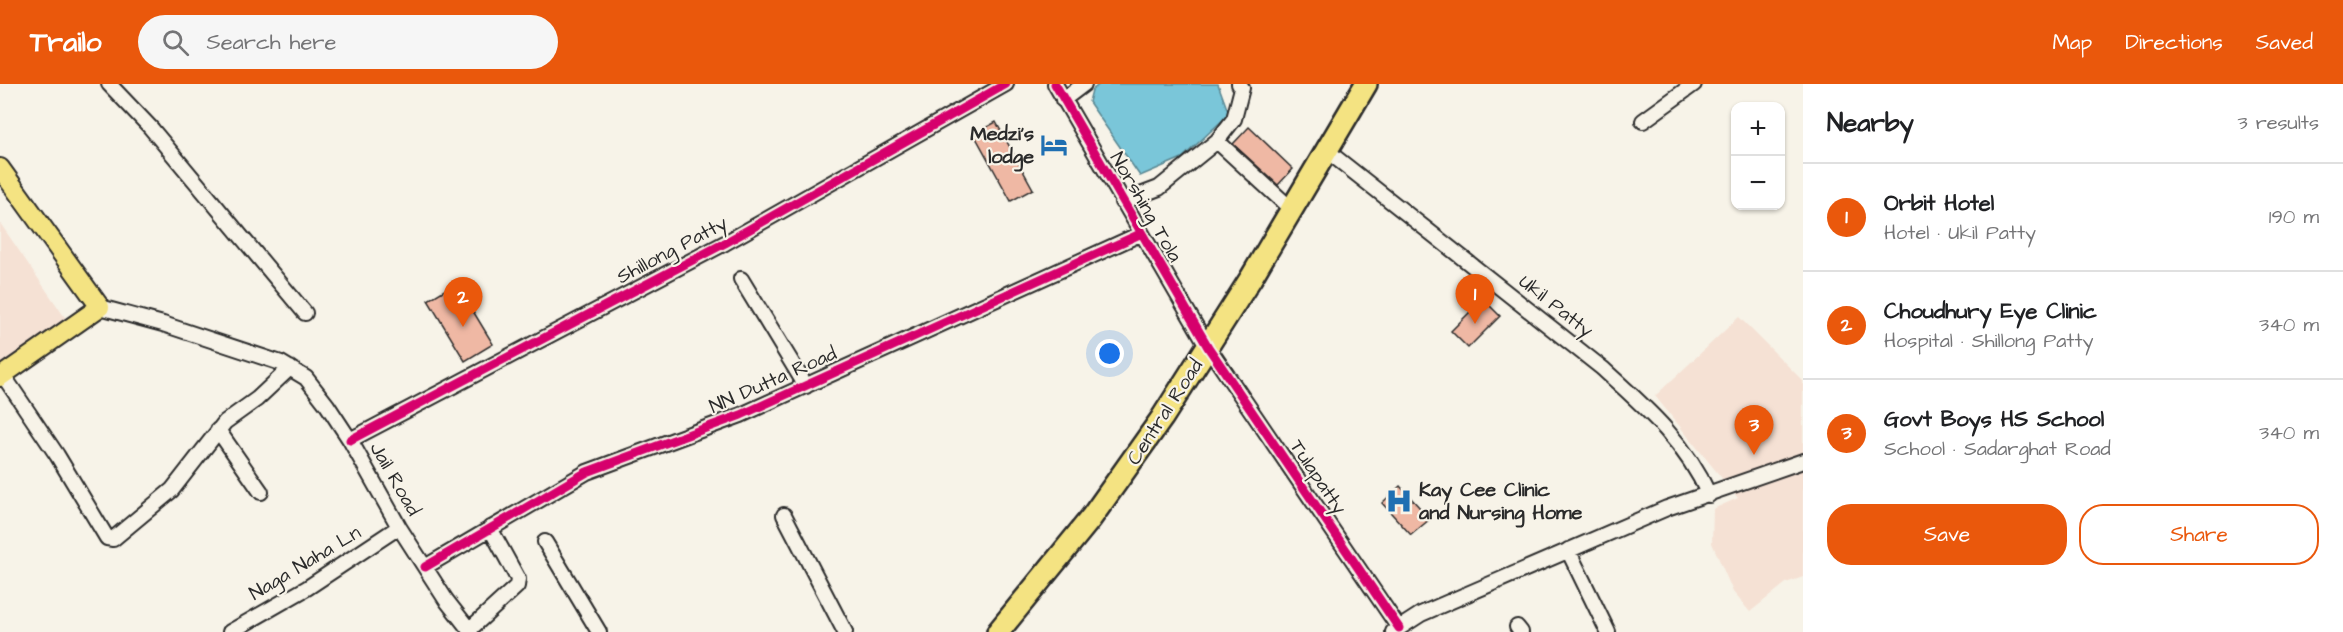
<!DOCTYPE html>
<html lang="en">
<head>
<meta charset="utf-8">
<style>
	body { margin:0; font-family:"Architects Daughter",sans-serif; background:#f6f6f6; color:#202124 }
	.controls { position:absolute; right:18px; top:18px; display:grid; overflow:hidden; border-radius:12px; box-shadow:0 2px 4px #0004 }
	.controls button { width:54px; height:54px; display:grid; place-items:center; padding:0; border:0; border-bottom:2px solid #e0e0e0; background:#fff; color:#202124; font:30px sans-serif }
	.you { position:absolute; left:1110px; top:270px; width:21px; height:21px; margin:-15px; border:4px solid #fff; border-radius:50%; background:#1a73e8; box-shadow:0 0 0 9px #1a73e833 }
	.badge { display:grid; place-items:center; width:39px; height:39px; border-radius:50%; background:#ea580c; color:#fff; font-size:20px; font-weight:700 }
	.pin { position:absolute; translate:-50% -50px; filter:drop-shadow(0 2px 3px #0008) }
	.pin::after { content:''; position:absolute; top:32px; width:21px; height:18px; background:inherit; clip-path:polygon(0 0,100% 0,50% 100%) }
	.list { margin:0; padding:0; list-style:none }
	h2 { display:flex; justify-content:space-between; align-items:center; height:78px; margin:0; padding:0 24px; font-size:26px }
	h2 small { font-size:20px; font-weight:400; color:#757577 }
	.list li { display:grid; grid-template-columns:39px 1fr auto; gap:18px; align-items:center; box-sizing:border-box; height:108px; padding:0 24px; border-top:2px solid #e0e0e0 }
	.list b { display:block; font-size:22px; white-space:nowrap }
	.list p { margin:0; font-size:20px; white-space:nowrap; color:#757577 }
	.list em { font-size:20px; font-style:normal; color:#757577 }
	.actions { display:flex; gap:12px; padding:18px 24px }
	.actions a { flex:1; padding:14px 0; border:2px solid #ea580c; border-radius:24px; text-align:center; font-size:21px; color:#ea580c }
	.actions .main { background:#ea580c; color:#fff }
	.icon { flex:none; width:33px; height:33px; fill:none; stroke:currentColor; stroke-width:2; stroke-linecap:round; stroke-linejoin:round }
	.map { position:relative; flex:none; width:1803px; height:548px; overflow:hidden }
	header { display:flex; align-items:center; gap:36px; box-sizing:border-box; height:84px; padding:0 30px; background:#ea580c; color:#fff }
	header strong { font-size:28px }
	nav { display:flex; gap:33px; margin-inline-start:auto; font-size:21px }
	.search { width:420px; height:54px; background:#f6f6f6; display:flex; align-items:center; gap:15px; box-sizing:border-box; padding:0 21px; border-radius:33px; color:#757577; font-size:22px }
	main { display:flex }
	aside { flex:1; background:#fff }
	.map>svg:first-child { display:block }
</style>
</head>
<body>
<header>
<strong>Trailo</strong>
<div class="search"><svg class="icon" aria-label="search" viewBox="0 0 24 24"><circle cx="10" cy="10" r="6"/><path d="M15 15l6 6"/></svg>Search here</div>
<nav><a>Map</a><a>Directions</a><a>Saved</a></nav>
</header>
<main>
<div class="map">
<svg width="1803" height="548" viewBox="0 0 1803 548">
	<rect width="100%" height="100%" fill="#f7f3e8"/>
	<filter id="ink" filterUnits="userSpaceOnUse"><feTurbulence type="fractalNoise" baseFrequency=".0167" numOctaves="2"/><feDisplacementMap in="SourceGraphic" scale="12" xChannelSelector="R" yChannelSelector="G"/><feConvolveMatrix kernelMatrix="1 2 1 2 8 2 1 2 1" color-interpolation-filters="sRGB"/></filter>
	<g filter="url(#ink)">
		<path fill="#f5e1d4" d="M0 139 75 248 0 291Z
			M1739 233 1803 297V493L1786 499 1750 528 1733 508 1712 459 1713 425 1738 414 1655 312Z"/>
		<path fill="#7ac6d9" stroke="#5a8893" stroke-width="1.5" d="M1100 0H1218L1229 30 1182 74 1140 92 1089 18 1092 6Z"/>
		<path fill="#efb8a4" stroke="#2b2b2b" stroke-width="1.5" d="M996 38 1033 105 1011 117 974 50Z
			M1249 43 1293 85 1278 101 1233 60Z
			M456 199 493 260 465 277 428 216Z
			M1483 215 1500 232 1468 264 1451 247Z
			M1400 402 1430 435 1411 451 1382 419Z"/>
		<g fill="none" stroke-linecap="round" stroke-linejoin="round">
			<defs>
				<path id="minor" d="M109 0 150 43 305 229
					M1055 0 1208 263 1399 544
					M1063 16 1084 0
					M1643 37 1694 0
					M1217 57 1291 125
					M1326 66 1602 284C1645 323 1685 357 1709 411
					M1122 118 1159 104 1217 57 1234 35 1242 4 1239 0
					M741 195 806 302
					M100 223 163 240 281 279 306 294 327 321 350 356 399 443 446 516 471 548
					M3 291 57 371 104 449 107 454 113 455 172 406 225 338 257 315 290 284
					M218 346 261 408
					M350 356 725 159 1006 0
					M784 431 845 548
					M545 458 599 548
					M1568 466 1608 548
					M425 483 587 388 741 331 1140 150
					M1517 543 1521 548
					M469 546 517 502 518 495 490 444
					M230 548 307 504 399 443
					M1393 548 1421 530 1667 424 1803 377"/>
				<path id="major" d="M0 84 100 223 0 293"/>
				<path id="highway" d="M998 548 1091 434 1162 334 1251 194 1366 0"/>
			</defs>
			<use href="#minor" stroke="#2b2b2b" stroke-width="18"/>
			<use href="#major" stroke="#2b2b2b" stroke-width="22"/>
			<use href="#highway" stroke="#2b2b2b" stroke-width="26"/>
			<use href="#minor" stroke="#f7f3e8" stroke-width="14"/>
			<use href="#major" stroke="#f4e382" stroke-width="18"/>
			<use href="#highway" stroke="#f4e382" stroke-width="21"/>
			<defs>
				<path id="cycleway" d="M1055 0 1208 263 1399 544
					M350 356 725 159 1006 0
					M425 483 587 388 741 331 1140 150"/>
			</defs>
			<use href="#cycleway" stroke="#f7f3e8" stroke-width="13"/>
			<use href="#cycleway" stroke="#d6006c" stroke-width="9"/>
		</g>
	</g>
	<defs>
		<symbol id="hotel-bare" viewBox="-9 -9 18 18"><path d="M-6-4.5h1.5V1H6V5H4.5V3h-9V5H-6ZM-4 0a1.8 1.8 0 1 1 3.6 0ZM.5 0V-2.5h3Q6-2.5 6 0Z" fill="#1f6fb2" stroke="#f7f3e8" stroke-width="2.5" paint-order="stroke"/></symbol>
		<symbol id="hospital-bare" viewBox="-9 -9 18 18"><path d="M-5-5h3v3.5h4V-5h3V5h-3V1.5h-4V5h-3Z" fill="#1f6fb2" stroke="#f7f3e8" stroke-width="2.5" paint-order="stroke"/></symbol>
	</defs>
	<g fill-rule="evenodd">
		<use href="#hotel-bare" x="1035" y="42" width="38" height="38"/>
		<use href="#hospital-bare" x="1380" y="398" width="38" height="38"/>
	</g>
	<g text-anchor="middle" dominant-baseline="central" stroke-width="4.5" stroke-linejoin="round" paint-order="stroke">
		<g font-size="20" font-weight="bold" fill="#2b2b2b" stroke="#f7f3e8" text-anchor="end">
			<text x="1034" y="50">Medzi's<tspan x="1034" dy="23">lodge</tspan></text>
			<text x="1419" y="406" text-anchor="start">Kay Cee Clinic<tspan x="1419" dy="23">and Nursing Home</tspan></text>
		</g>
		<g font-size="20" fill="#2b2b2b" stroke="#f7f3e8">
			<text transform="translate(1146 123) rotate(60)">Norshing Tola</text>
			<text transform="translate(672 166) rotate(-28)">Shillong Patty</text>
			<text transform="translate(1556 222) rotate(38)">Ukil Patty</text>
			<text transform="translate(773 296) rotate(-24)">NN Dutta Road</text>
			<text transform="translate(1165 328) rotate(-57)">Central Road</text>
			<text transform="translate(1318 393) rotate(56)">Tulapatty</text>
			<text transform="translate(395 395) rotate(60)">Jail Road</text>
			<text transform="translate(305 479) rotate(-31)">Naga Naha Ln</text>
		</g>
	</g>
</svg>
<div class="controls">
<button>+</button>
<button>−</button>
</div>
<div class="you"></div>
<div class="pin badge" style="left:1475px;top:240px">1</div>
<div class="pin badge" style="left:463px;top:243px">2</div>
<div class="pin badge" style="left:1754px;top:371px">3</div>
</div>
<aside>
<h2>Nearby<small>3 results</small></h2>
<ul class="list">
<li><span class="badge">1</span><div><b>Orbit Hotel</b><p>Hotel · Ukil Patty</p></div><em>190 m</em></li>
<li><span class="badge">2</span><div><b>Choudhury Eye Clinic</b><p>Hospital · Shillong Patty</p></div><em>340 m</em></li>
<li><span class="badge">3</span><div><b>Govt Boys HS School</b><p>School · Sadarghat Road</p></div><em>340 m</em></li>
</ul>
<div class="actions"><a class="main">Save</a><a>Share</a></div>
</aside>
</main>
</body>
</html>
